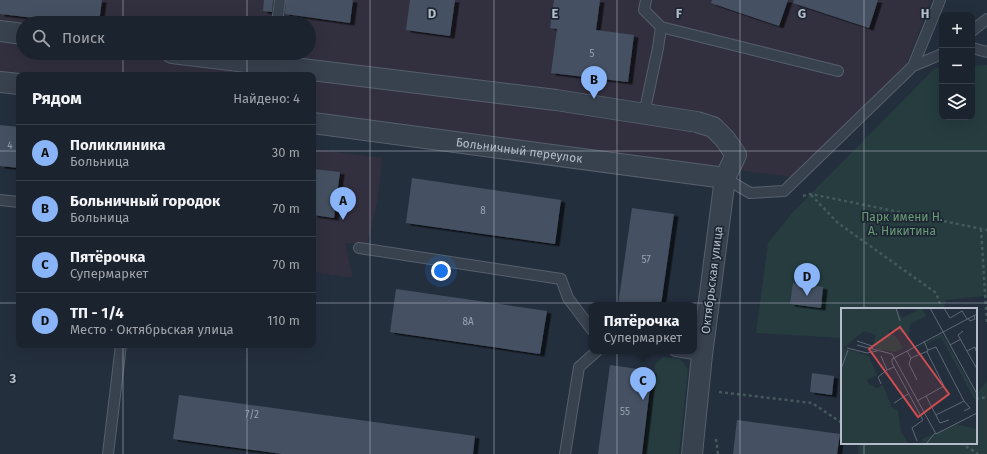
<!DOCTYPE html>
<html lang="ru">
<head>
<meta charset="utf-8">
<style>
	body { margin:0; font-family:"Fira Sans",sans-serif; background:#282f3a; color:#f1f3f6 }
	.controls { position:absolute; right:12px; top:12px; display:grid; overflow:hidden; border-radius:8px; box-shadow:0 4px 16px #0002 }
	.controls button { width:36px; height:36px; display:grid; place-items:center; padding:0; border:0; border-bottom:1px solid #39404a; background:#1b232e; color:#f1f3f6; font:20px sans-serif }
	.you { position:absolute; left:441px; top:271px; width:14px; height:14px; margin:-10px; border:3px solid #fff; border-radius:50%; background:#1a73e8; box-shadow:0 0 0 6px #1a73e833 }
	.badge { display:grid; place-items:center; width:26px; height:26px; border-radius:50%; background:#8ab4f8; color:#111; font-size:13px; font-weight:700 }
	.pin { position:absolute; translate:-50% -33px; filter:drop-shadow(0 1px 2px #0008) }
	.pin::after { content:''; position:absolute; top:21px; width:14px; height:12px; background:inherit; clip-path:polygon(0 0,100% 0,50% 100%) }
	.popup { position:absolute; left:589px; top:302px; width:108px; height:52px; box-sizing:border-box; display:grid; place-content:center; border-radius:8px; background:#1b232e; filter:drop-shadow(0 1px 3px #0005); font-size:13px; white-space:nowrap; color:#a0a4aa }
	.popup b { font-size:15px; color:#f1f3f6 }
	.popup::after { content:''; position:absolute; left:50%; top:100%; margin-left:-8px; border:8px solid transparent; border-top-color:#1b232e }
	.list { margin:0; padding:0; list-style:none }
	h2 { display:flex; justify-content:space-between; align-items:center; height:52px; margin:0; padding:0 16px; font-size:17px }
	h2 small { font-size:13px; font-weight:400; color:#a0a4aa }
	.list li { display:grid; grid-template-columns:26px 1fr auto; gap:12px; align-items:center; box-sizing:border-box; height:56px; padding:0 16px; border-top:1px solid #39404a }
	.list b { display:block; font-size:15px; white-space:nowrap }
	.list p { margin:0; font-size:13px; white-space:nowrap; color:#a0a4aa }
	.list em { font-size:13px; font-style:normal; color:#a0a4aa }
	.icon { flex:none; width:22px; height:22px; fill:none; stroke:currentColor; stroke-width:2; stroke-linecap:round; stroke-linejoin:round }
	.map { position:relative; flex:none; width:987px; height:454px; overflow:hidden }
	.search { position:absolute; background:#1b232e; box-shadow:0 4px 16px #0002; left:16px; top:16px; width:300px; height:44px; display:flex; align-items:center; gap:10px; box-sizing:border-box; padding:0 14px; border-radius:22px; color:#a0a4aa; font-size:15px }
	.panel { position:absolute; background:#1b232e; box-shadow:0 4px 16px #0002; left:16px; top:72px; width:300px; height:276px; border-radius:8px }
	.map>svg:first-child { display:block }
</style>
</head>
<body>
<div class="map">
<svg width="987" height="454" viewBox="0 0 987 454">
	<defs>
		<filter id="shadow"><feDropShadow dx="4.5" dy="2.5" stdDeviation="0" flood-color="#0009"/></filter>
	</defs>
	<rect width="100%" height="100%" fill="#242f3e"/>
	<path fill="#32303f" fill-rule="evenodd" d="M0 0H931L904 71 792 177 313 118V75H19L0 79ZM23 23H309V53H23Z
		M313 149 382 158 378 198 367 245 345 243 353 278 313 272Z"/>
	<path fill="#263c3f" d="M987 65V298L984 296 946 300 944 309H842V338L756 333 768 243 793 212 935 68H942V117H972V66Z
		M662 357 680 359 688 369 679 454H644L655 365Z
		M987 381V454H858L859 443H976V395Z"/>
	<path fill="#455162" filter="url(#shadow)" d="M0 0H102L99 23H78L0 14Z
		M264 0H273L272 12 263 11Z
		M286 0H353L350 23 285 14Z
		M410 0H455L450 36 406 30Z
		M554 0H600L596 30 634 35 628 82 551 73 557 29 550 28Z
		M712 0H788L779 26 711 3Z
		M794 0H878L869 28 793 3Z
		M0 125 19 127V168L0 166Z
		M313 169 340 172 334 218 313 215Z
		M412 178 561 200 555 244 406 223Z
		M632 208 674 214 661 305H618Z
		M793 283 823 287 821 308 790 304Z
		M396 289 547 311 540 354 390 332Z
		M610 365 652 371 642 454H598Z
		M812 373 834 376 832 395 810 392Z
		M179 395 475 436 473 454H282L173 439Z
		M737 420 840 434 837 454H733Z"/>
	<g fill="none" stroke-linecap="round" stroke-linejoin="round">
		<defs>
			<path id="lane" d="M646 0 644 10 661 27
				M277 23 280 0
				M972 31 987 19
				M972 48 987 52
				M913 66 940 0
				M644 114 658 48 661 27 838 71
				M725 178 750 193 784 191 913 66 942 54
				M0 200 19 202
				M359 248 561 279 568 298 592 330
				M675 351 702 355
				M108 454 121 345
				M565 454 579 367 597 351"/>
			<g id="street">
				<path d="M0 31 23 34"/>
				<path d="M172 53 556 100 697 122 713 127 725 139 736 155 725 178 702 355 692 454"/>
				<path d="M0 82 19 84"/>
				<path id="s1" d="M313 123 725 178"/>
			</g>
		</defs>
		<use href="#lane" stroke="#565f6c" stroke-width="12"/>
		<use href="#street" stroke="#565f6c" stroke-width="22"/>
		<path stroke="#44595c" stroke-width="2.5" stroke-dasharray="3 3" stroke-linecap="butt" d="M811 195 838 223 936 293 942 309
			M803 196 811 194 987 230
			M981 229 987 324
			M719 392 812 403 842 423
			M976 399 987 397
			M716 439 718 454
			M961 443 978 454"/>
		<use href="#lane" stroke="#38414e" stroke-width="10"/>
		<use href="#street" stroke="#38414e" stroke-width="20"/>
	</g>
	<path fill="none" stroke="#b4bcc9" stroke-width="1" stroke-opacity="0.55" d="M123 0V23M247 0V23M370 0V454M494 0V454M617 0V454M740 0V454M864 0V309M123 53V75M247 53V75M0 151H19M313 151H987M0 303H19M313 303H987M123 345V454M247 345V454M864 443V454"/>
	<g text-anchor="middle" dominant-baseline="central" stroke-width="3.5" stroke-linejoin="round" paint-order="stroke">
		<g font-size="10" fill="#98a1af">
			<text x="592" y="54">5</text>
			<text x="10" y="146">4</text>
			<text x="483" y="211">8</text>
			<text x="646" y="260">57</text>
			<text x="468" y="322">8А</text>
			<text x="625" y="412">55</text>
			<text x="252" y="415">7/2</text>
		</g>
		<g font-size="12" fill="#b4bcc9" stroke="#1d2633">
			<text stroke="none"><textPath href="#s1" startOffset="208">Больничный переулок</textPath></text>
			<text transform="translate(712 280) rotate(-83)">Октябрьская улица</text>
		</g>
		<g font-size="12" fill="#6b9a76" stroke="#1d2633">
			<text x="902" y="217">Парк имени Н.<tspan x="902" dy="14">А. Никитина</tspan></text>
		</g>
	</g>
	<g transform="translate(841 308)">
		<rect width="136" height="136" fill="#242f3e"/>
		<path d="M0 0H55L61 10 81 0 85 8 69 16 68 26 64 28 57 22H48V27H54L62 40 55 44 35 41 32 37 35 27 23 23 2 40 28 48 36 67 26 72 27 75 36 80 42 77 51 100 57 103 60 124 68 136H0ZM101 26 136 89V96L100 29 68 44ZM115 116 136 121V136H80L81 131Z" fill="#263c3f"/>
		<path fill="none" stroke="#5e6776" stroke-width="1" d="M55 0 59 13M89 0 136 86M103 0 109 10 121 3 126 11M127 10 129 13 134 11 133 7M122 23 117 27 136 61M16 33 31 38 32 41M16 37 51 46 95 126 136 105M109 37 120 31M6 40 26 45 36 43M87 42 95 39 123 93M66 43 70 50 68 56 76 72M126 43 134 39 135 43M40 48 46 62 53 59M70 50 87 43 83 33M0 61 7 42M40 76 37 69 46 62M85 88 103 78 86 44M76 93 85 88 99 115 108 112M53 95 67 86M95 107 123 93 129 100 123 103M76 133 71 120 82 112 51 55V51L136 6M85 136 94 125"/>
		<path fill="#ce4d50" fill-opacity="0.15" stroke="#ce4d50" stroke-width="2" d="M59 19 108 86 77 109 28 41Z"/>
		<rect width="136" height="136" fill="none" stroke="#b4bcc9" stroke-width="2"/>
	</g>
	<g font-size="13" text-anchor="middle" font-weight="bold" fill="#b4bcc9" stroke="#1d2633" stroke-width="3.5" stroke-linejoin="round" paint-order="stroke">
		<text x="432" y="18">D</text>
		<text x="555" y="18">E</text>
		<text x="679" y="18">F</text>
		<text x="802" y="18">G</text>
		<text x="925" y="18">H</text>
		<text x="13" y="383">3</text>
	</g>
</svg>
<div class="controls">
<button>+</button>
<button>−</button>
<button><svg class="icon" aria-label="layers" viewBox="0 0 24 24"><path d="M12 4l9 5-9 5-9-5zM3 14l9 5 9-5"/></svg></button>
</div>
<div class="you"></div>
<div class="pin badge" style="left:343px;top:220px">A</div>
<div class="pin badge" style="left:594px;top:99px">B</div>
<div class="pin badge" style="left:643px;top:400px">C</div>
<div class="popup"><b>Пятёрочка</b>Супермаркет</div>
<div class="pin badge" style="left:807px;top:296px">D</div>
<div class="search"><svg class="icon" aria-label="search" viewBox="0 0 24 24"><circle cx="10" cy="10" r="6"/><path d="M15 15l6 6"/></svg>Поиск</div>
<section class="panel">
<h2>Рядом<small>Найдено: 4</small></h2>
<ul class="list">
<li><span class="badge">A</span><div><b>Поликлиника</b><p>Больница</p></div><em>30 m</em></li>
<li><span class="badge">B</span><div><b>Больничный городок</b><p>Больница</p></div><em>70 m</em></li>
<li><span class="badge">C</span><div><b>Пятёрочка</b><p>Супермаркет</p></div><em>70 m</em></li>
<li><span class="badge">D</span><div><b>ТП - 1/4</b><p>Место · Октябрьская улица</p></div><em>110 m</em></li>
</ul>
</section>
</div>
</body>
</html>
